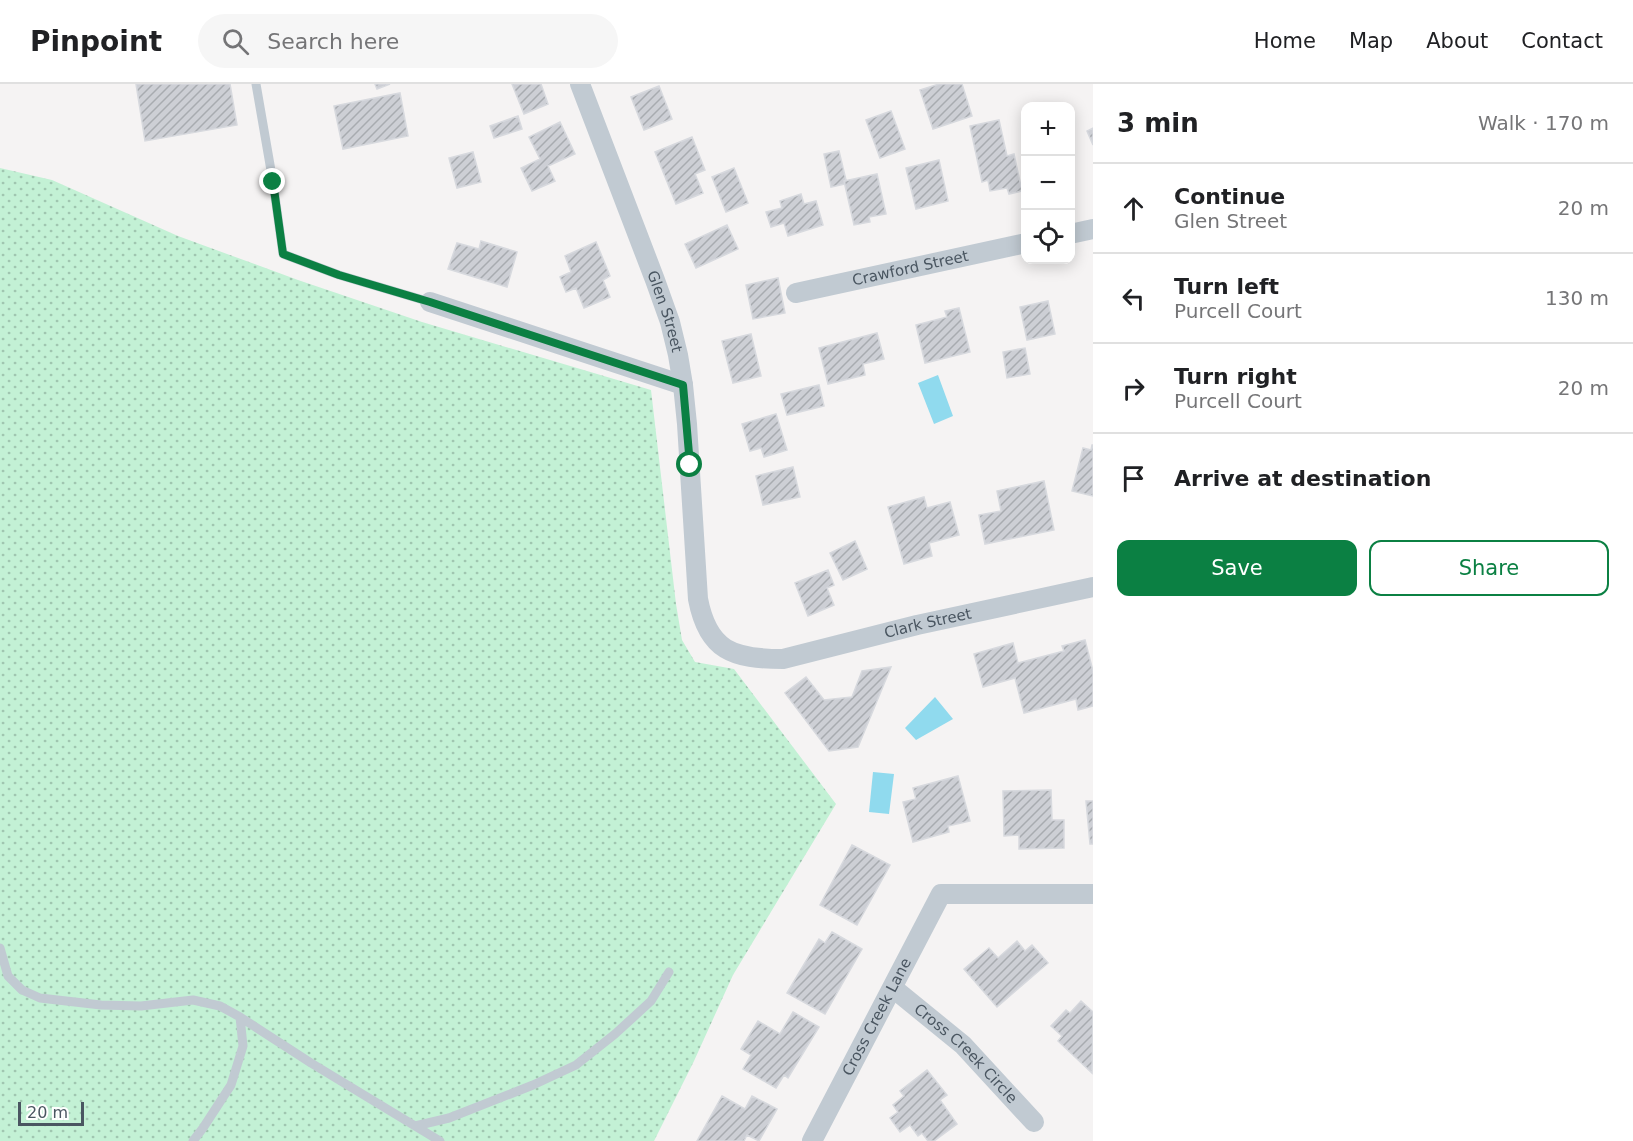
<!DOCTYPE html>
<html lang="en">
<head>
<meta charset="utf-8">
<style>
	body { margin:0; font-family:"DejaVu Sans",sans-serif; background:#f6f6f6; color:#202124 }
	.controls { position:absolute; right:18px; top:18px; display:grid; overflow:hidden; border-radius:12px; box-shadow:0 3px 15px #0003 }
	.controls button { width:54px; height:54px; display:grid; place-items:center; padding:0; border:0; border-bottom:2px solid #e0e0e0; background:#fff; color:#202124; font:30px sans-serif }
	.scale { position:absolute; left:18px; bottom:15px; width:66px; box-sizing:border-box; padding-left:6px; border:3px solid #4a5661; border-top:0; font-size:16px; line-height:21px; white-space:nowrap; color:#4a5661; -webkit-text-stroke:4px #fff; paint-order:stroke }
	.stop { position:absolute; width:18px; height:18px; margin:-14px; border:4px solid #0b8043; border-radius:50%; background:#fff }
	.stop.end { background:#0b8043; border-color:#fff; box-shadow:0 2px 6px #0008 }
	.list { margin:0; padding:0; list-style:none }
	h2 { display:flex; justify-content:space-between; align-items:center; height:78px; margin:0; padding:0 24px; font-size:26px }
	h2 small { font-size:20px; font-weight:400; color:#757577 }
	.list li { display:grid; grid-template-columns:39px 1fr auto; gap:18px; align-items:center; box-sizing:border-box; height:90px; padding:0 24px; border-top:2px solid #e0e0e0 }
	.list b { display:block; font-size:22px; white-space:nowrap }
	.list p { margin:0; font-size:20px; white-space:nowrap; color:#757577 }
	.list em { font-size:20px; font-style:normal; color:#757577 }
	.actions { display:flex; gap:12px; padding:18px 24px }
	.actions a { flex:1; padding:14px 0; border:2px solid #0b8043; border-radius:12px; text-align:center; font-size:21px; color:#0b8043 }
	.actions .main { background:#0b8043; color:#fff }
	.icon { flex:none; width:33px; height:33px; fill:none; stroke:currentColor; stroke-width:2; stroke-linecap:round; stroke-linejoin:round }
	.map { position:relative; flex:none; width:1093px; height:1057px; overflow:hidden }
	header { display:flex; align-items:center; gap:36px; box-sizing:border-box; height:84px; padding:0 30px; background:#fff; border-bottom:2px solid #e0e0e0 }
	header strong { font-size:28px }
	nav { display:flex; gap:33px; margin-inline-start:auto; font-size:21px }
	.search { width:420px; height:54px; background:#f6f6f6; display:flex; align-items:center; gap:15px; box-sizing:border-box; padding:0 21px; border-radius:33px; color:#757577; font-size:22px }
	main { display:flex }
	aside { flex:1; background:#fff }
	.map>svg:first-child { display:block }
</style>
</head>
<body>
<header>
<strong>Pinpoint</strong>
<div class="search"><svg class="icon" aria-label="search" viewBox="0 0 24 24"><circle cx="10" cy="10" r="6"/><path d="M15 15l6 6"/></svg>Search here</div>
<nav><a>Home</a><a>Map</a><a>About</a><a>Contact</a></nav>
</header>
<main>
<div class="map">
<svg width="1093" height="1057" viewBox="0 0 1093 1057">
	<defs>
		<pattern id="grass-dots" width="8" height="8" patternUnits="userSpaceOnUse" patternTransform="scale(1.5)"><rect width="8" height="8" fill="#c3f1d5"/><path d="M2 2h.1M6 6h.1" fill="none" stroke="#a0c6b0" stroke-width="1.8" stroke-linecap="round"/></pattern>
		<pattern id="building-hatch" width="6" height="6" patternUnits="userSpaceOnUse" patternTransform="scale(1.5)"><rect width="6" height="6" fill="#cdcfd5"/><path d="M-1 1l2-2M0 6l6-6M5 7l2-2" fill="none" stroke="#a8abb0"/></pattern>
	</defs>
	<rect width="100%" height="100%" fill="#f5f3f3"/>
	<path fill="url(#grass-dots)" d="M0 84 52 96 178 152 298 196 422 238 651 306 676 520 682 556 695 578 734 585 836 720 733 891 694 977 654 1057H0Z"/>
	<path fill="#90daee" d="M938 291 953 332 934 340 918 299Z
		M935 613 953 635 916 656 905 644Z
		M873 688 894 690 889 730 869 728Z"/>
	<path fill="url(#building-hatch)" stroke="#d7d9de" stroke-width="1.5" d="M136 0H230L237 41 145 57Z
		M375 0H390L377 5Z
		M512 0H541L548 20 524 30Z
		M939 0H962L972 32 933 45 920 6Z
		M659 2 672 35 644 46 631 13Z
		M400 9 408 52 343 65 334 22Z
		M891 27 905 65 880 74 866 36Z
		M518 32 522 45 494 54 490 42Z
		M999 36 1007 72 1014 70 1022 107 1009 110 1007 104 990 107 988 96 982 98 970 42Z
		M560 38 575 70 548 82 555 97 532 107 521 84 540 75 529 53Z
		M1093 44V61L1087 47Z
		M692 53 705 86 695 90 703 109 676 120 655 68Z
		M839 67 846 96 844 97 845 100 831 103 824 70Z
		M473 68 481 98 457 104 449 74Z
		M939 76 948 117 916 125 906 84Z
		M734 84 748 119 726 128 712 93Z
		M877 90 886 130 869 133 870 138 854 141 844 97Z
		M801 110 804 120 816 117 823 141 788 152 784 139 771 143 766 128 782 124 780 117Z
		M727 141 738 165 696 184 685 160Z
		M481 157 517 168 507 203 448 185 457 159 479 165Z
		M596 158 610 192 603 196 610 213 584 224 576 204 566 208 560 193 571 188 565 172Z
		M778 194 785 229 753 235 746 201Z
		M1048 217 1055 250 1027 256 1020 223Z
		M959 224 970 268 925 279 916 241 947 233 945 227Z
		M877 249 884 275 863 280 865 291 828 300 819 264Z
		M751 250 761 292 733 299 722 257Z
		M1025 264 1030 290 1007 294 1003 268Z
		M819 301 824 322 787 331 781 310Z
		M776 330 787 366 764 373 761 364 750 367 742 340Z
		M1092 361H1093V412L1072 407 1083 364 1091 366Z
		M793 383 800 413 763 421 756 392Z
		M1044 397 1054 446 985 460 979 431 1001 427 997 407Z
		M924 413 927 424 950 418 959 451 929 459 932 472 904 480 888 423Z
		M855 457 867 485 843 496 830 469Z
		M828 486 834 501 827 504 834 521 808 532 795 499Z
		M1085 556 1093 587V622L1078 626 1076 615 1024 629 1015 594 983 603 974 570 1013 559 1018 579 1064 567 1062 562Z
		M891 583 858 663 829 667 785 609 806 593 824 616 852 613 862 587Z
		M958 692 970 737 948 742 949 748 913 758 903 718 916 715 913 704Z
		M1051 706 1052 736H1064V764L1019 765V751L1004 752 1003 707Z
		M1086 717H1093V760H1090Z
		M852 761 890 781 857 841 820 821Z
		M832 848 862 865 825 930 787 909 819 855 825 859Z
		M1017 857 1025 867 1032 861 1048 879 997 923 964 885 989 864 998 874Z
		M1081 917 1093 928 1092 989 1058 957 1062 952 1051 942 1066 926 1070 929Z
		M793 928 819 943 788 994 784 991 776 1004 743 985 751 971 741 965 758 937 780 950Z
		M927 986 947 1011 940 1016 957 1040 934 1057H928L922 1049 918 1052 910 1041 900 1048 890 1034 898 1028 893 1021 904 1012 900 1007Z
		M722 1012 745 1025 752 1012 777 1025 759 1057 747 1051 744 1057H697Z"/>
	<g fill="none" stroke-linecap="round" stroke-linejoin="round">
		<path stroke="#c1cad2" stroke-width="9" d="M256 0 273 98 283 170 339 191 430 218
			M0 864 8 892 22 906 40 914 101 921 141 922 193 916 220 922 240 933
			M415 1042 449 1034 533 1001 576 981 615 950 651 917 669 888
			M193 1057 203 1044 231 1001 243 962 240 933 311 979 440 1057"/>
		<g stroke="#c1cad2" stroke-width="20">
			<path id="s1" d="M580 0 655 196 670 238 678 271 683 301 687 340 698 515C708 567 733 575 783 575L917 541 1093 503"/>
			<path d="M1070 150 1093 145"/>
			<path id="s2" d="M796 209 1026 159"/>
			<path d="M430 218 683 301"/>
			<path id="s3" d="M893 904 963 961 1034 1038"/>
			<path id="s4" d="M812 1057 941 810H1093"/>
		</g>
	</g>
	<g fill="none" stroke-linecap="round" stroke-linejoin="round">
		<path stroke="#0b8043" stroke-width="8" d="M273 98 283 170 339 191 430 218 683 301 690 381"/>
	</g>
	<g text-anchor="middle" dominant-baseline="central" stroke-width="4.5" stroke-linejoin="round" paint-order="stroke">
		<g font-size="15" fill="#4a5661" stroke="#fff">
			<text stroke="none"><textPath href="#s2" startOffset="117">Crawford Street</textPath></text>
			<text stroke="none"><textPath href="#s1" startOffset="243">Glen Street</textPath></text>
			<text stroke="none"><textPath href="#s1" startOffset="800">Clark Street</textPath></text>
			<text stroke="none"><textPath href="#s4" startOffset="140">Cross Creek Lane</textPath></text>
			<text stroke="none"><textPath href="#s3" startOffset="98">Cross Creek Circle</textPath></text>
		</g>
	</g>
</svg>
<div class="controls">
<button>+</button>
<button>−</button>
<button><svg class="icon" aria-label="locate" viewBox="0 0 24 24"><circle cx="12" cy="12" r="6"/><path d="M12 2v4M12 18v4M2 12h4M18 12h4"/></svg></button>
</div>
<div class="scale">20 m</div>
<div class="stop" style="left:690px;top:381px"></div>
<div class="stop end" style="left:273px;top:98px"></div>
</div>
<aside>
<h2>3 min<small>Walk · 170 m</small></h2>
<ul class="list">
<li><svg class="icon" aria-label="ahead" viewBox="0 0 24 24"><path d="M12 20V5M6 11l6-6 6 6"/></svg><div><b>Continue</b><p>Glen Street</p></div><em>20 m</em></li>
<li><svg class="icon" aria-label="left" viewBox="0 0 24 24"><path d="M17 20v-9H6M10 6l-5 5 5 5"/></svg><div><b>Turn left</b><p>Purcell Court</p></div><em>130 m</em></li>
<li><svg class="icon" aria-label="right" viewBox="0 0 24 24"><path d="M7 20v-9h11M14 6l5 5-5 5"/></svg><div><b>Turn right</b><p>Purcell Court</p></div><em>20 m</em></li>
<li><svg class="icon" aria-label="arrive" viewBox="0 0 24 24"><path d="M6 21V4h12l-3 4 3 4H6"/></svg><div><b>Arrive at destination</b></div></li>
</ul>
<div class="actions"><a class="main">Save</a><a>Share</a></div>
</aside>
</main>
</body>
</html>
